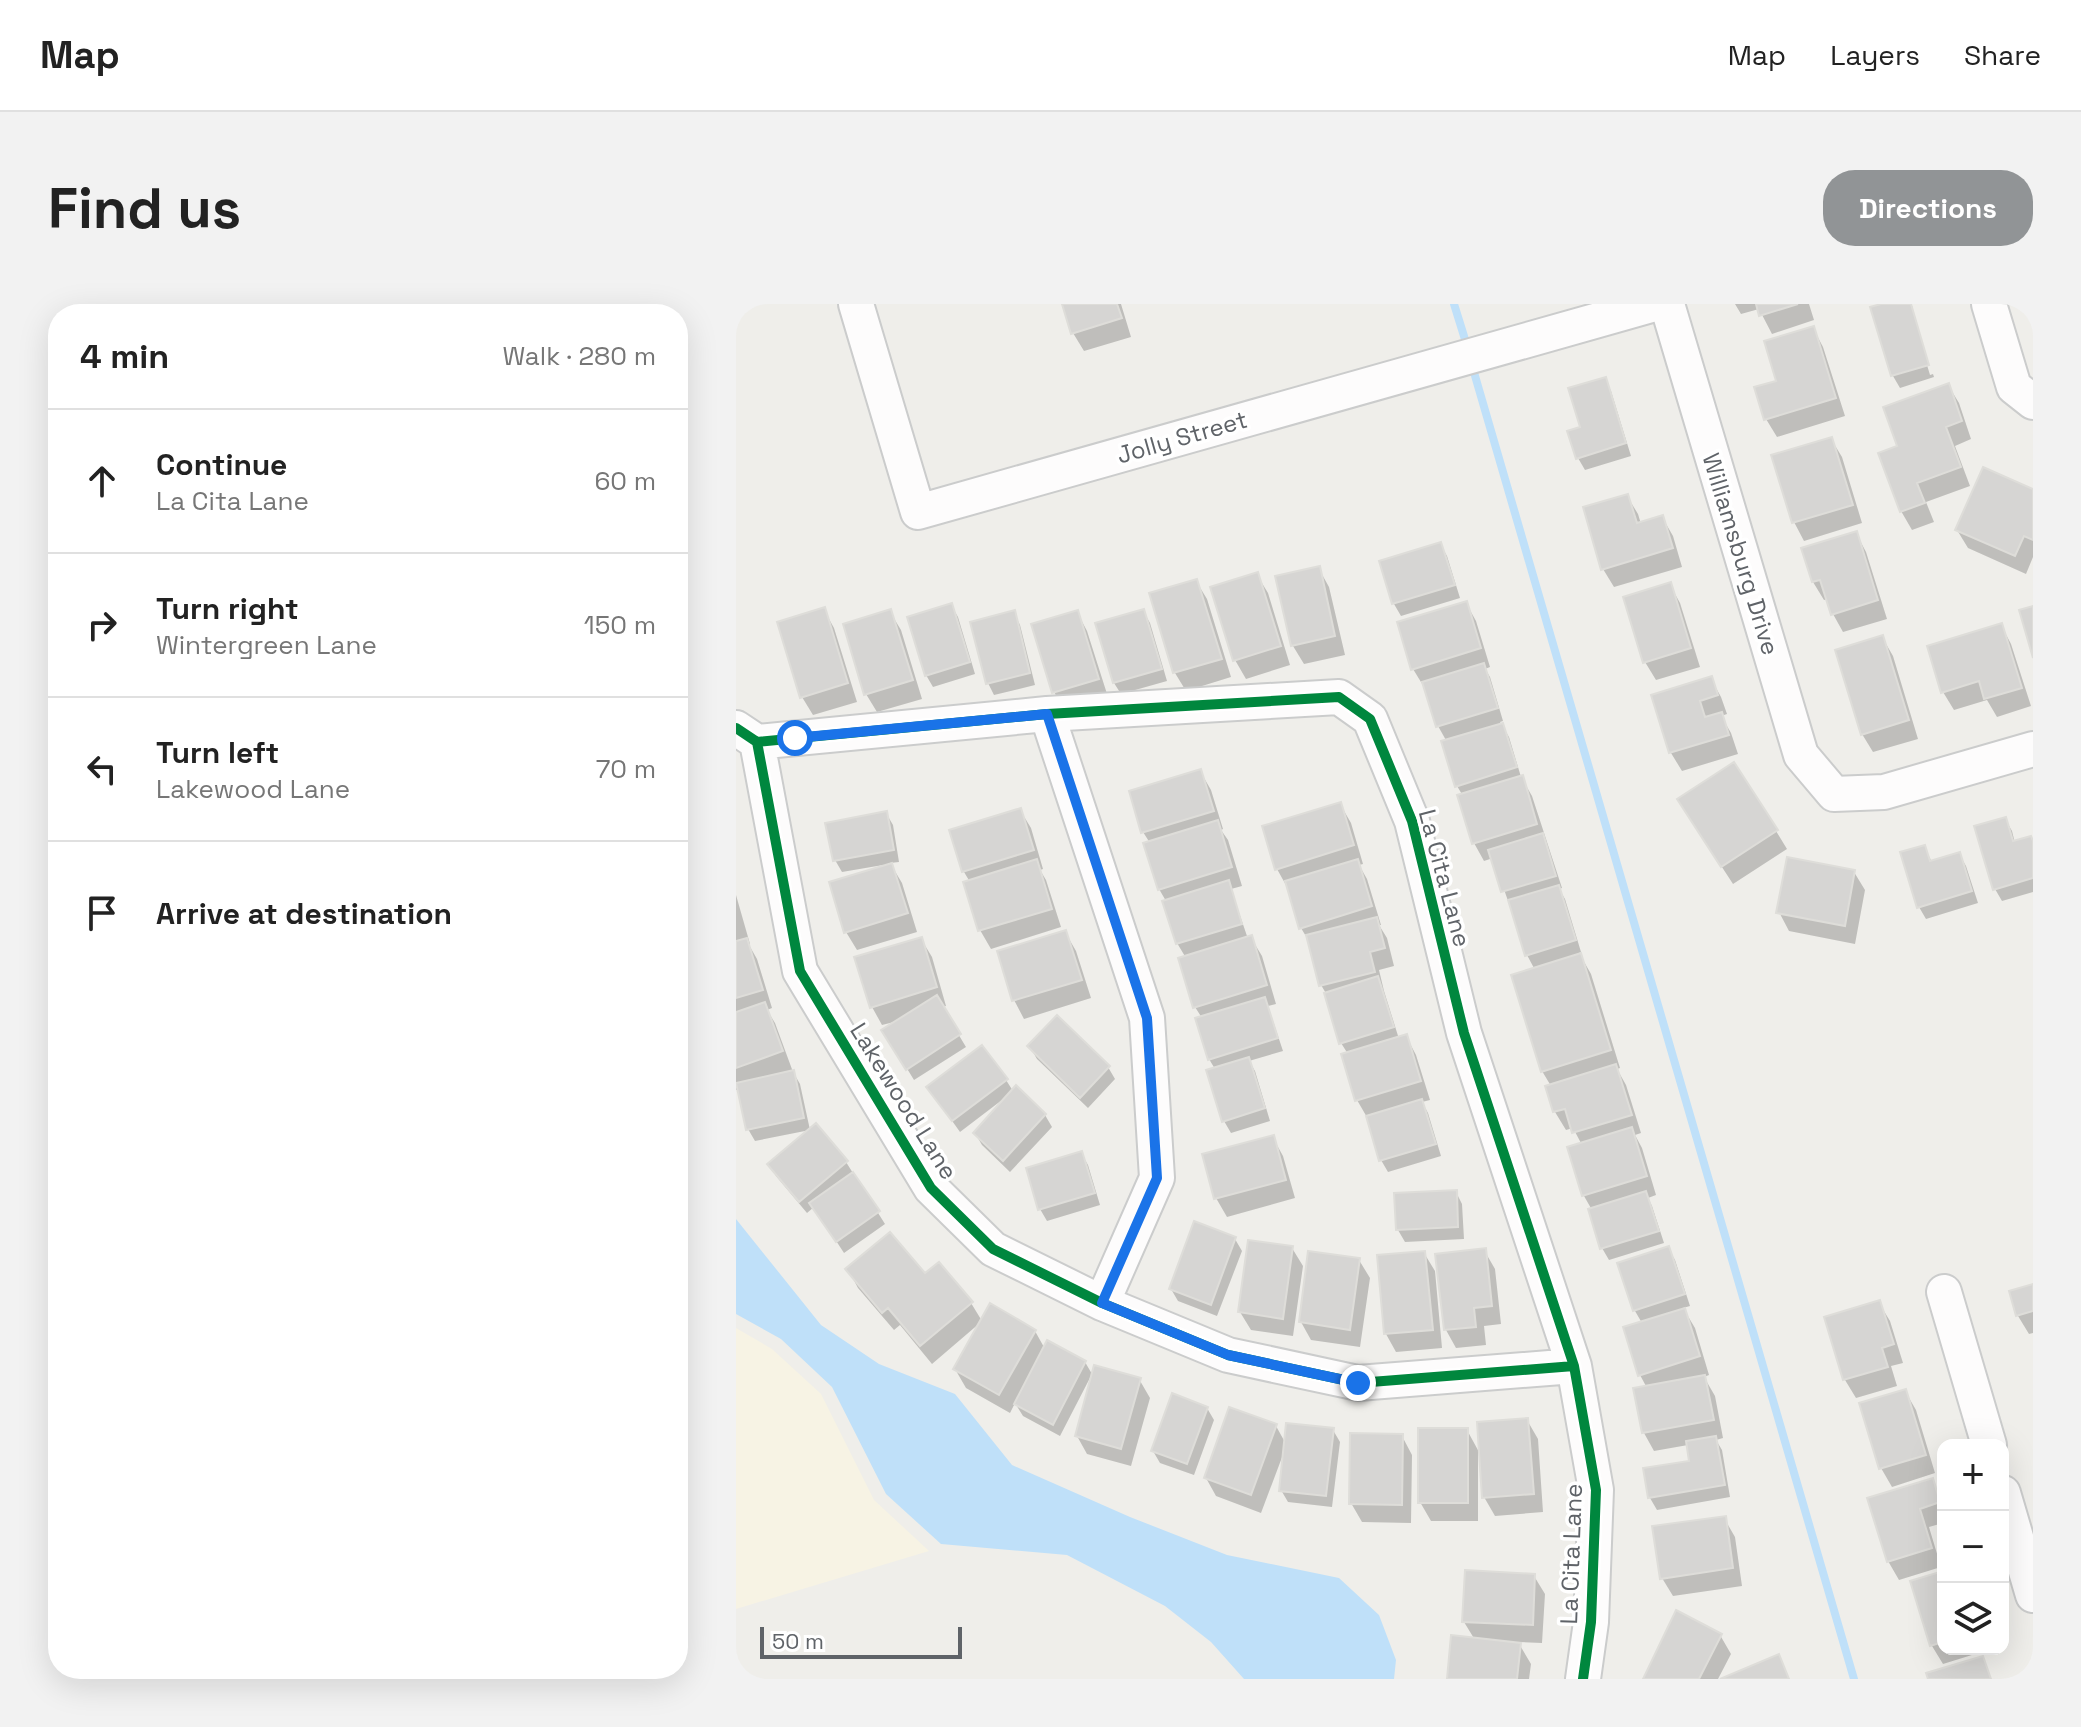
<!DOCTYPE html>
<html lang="en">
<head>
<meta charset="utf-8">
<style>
	body { margin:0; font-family:"Space Grotesk",sans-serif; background:#f2f2f2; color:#222 }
	.controls { position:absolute; right:24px; bottom:24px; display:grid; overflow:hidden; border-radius:16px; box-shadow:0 8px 32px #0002 }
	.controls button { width:72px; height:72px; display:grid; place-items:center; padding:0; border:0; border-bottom:2px solid #e0e0e0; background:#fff; color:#222; font:40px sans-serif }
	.scale { position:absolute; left:24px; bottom:20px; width:202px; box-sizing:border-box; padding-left:8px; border:4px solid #5f6368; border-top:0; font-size:22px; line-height:28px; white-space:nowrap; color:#5f6368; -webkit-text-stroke:6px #fff; paint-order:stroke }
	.stop { position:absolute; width:24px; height:24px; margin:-18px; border:6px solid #1a73e8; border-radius:50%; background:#fff }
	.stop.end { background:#1a73e8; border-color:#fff; box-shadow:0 2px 8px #0008 }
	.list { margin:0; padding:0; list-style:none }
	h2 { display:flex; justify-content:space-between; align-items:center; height:104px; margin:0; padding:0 32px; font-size:34px }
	h2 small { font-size:26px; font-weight:400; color:#767676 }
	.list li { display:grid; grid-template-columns:52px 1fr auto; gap:24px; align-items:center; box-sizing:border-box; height:144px; padding:0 32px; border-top:2px solid #e0e0e0 }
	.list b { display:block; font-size:30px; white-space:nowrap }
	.list p { margin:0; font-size:26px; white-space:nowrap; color:#767676 }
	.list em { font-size:26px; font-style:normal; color:#767676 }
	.icon { flex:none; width:44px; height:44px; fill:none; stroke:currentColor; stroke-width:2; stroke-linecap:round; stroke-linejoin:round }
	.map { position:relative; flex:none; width:1297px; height:1375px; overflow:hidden; border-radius:32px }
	header { display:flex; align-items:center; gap:48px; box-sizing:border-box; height:112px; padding:0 40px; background:#fff; border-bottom:2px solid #e0e0e0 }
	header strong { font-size:38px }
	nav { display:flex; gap:44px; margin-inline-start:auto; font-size:28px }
	.intro { display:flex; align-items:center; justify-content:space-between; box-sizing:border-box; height:192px; padding:0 48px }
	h1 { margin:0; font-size:56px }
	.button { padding:20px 36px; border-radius:32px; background:#919496; color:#fff; font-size:28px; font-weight:700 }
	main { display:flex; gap:48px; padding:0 48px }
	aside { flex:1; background:#fff; border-radius:32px; box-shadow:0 8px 32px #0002 }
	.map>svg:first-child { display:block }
</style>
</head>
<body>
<header>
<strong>Map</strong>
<nav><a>Map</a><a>Layers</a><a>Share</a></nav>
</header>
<div class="intro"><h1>Find us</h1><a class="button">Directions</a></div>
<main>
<aside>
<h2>4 min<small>Walk · 280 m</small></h2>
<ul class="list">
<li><svg class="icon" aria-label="ahead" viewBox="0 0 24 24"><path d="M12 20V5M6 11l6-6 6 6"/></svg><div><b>Continue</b><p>La Cita Lane</p></div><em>60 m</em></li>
<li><svg class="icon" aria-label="right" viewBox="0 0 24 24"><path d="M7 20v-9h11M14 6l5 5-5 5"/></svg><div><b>Turn right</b><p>Wintergreen Lane</p></div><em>150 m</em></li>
<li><svg class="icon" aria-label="left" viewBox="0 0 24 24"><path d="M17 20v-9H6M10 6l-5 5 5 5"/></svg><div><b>Turn left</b><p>Lakewood Lane</p></div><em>70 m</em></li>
<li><svg class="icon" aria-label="arrive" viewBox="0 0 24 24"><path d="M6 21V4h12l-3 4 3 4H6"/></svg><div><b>Arrive at destination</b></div></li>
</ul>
</aside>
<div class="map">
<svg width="1297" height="1375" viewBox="0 0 1297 1375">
	<rect width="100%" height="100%" fill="#efeeea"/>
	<path fill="#f7f3e4" d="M0 1024 36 1045 85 1090 138 1196 193 1247 0 1305Z"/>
	<path fill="#bfe0f9" d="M0 915 85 1021 143 1060 219 1090 276 1161 394 1213 491 1251 603 1274 643 1311 660 1356 658 1375H508L475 1338 429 1302 331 1251 205 1240 150 1190 96 1083 45 1035 0 1010Z"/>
	<path fill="#0003" d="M328 0H385L395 33 348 47 337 29Z
		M999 0H1073L1078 16 1036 30 1023 5 1005 10Z
		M1152 0H1175L1177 4H1174L1194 71 1197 70 1198 73 1164 84 1157 72 1137 5Z
		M1077 24 1087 43 1109 112 1041 133 1030 115 1042 78Z
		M869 75 875 87 895 152 849 166 842 154Z
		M1212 81 1223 99 1235 135 1219 142 1234 182 1190 198 1198 218 1176 226 1165 207 1164 143Z
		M1095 135 1106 153 1126 219 1068 237 1058 218Z
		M1297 188V253L1290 270 1232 244 1221 226Z
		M891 192 902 210 905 220 926 213 937 232 946 263 878 283 867 265Z
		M1120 229 1130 248 1151 315 1107 328 1097 310 1092 295 1088 296 1077 278Z
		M704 240 711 252 724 294 665 312 658 300 645 258Z
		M583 265 593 283 609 351 568 360 557 342 541 274Z
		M521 271 532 289 554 361 510 375 499 356Z
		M460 277 471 295 495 373 450 387 439 369 415 291Z
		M934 281 944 299 964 363 920 376 909 358Z
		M730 299 740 317 754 363 749 365 754 373 767 417 764 418 773 433 785 473 796 492 826 584 823 585 829 595 845 648 843 649 855 670 884 764 881 765 890 781 905 829 899 831 906 844 920 891 912 894 916 902 928 939 873 956 866 944 856 906 848 892 833 844 846 841 837 824 830 826 819 808 811 783 815 782 806 767 799 666 791 651 757 554 748 557 738 539 727 492 721 482 711 438 702 422 690 383H688L677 365Z
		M215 301 222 313 239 370 197 383 190 371Z
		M88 306 98 324 121 398 77 411 66 393Z
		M407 307 414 319 431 377 385 390 378 379Z
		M154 308 165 326 186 395 141 408 130 390Z
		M341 308 351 327 372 393 329 406 318 388Z
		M278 309 284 321 299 381 258 391 252 379Z
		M1265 321 1275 340 1295 402 1261 413 1251 396 1218 406 1207 388Z
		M1146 333 1157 352 1182 435 1137 448 1126 430Z
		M975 375 985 393 991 410 985 412 995 429 1002 450 946 467 935 449 918 392Z
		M464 467 475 486 487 525 485 526 492 536 506 582 495 585 512 635 515 634 526 652 540 700 532 702 547 747 513 757 519 767 534 817 495 829 488 817 479 765 473 755 466 714 459 703 450 654 441 639 430 597 423 585 414 539 407 528Z
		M604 500 615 519 627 560 623 561 631 575 645 621H643L651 634 658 662 643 666 648 687 663 735 670 732 680 751 694 796 686 798 692 809 705 852 652 868 645 856 632 815 621 796 612 750 605 739 591 691 585 681 574 639 565 624 551 583 541 565Z
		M284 506 295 524 307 565 304 566 310 576 325 623 255 645 244 626 230 579 234 578 228 568 215 527Z
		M150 509 157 521 163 558 154 559 166 579 181 628 121 646 110 628 147 563V561L106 568 99 556Z
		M954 514 1040 527 1051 545 997 580Z
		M1269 515 1276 527 1279 539H1297V588L1266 597 1259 585 1240 524Z
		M1188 543 1196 558 1223 550 1230 562 1242 599 1190 615 1183 603Z
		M1118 568 1129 586 1119 640 1053 627 1043 608Z
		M0 591 14 640 13 641 21 655 36 704 31 706 39 719 57 768 64 780 74 826 19 837 12 825 3 785 0 786Z
		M329 628 340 647 355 694 288 715 278 696Z
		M185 635 196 653 210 702 206 703 230 743 178 776 148 727 162 717 146 721 136 703Z
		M294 743 372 763 379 775 352 804 301 755Z
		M270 776 277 787 309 811 316 823 274 868 246 841 239 829 267 798 266 796 224 828 192 783Z
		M537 834 547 852 559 894 491 913 480 894Z
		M345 849 352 861 364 901 311 917 304 905Z
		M110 858 149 920 108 949 78 903 71 909 40 872 34 860Z
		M720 888 726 900 728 935 669 938 662 926Z
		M499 935 506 947 481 1012 442 997 435 985Z
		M556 944 567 962 557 1032 515 1026 504 1008Z
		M932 944 939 956 954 1002 947 1004 959 1024 973 1071 968 1073 979 1092 987 1134 980 1136 986 1146 994 1193 921 1206 914 1194 909 1166 955 1158 952 1141 918 1147 908 1129 911 1084 904 1071 906 1019 899 1007 884 960Z
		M748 946 759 965 765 1020 748 1022 750 1041 720 1044 710 1026Z
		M688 949 699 967 706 1044 660 1048 650 1030Z
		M623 956 634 974 624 1043 575 1036 565 1018Z
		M112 965 189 972 235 999 246 1017 299 1027 309 1045 349 1058 356 1070 324 1132 287 1112 279 1099 274 1109 230 1084 219 1065 245 1018 196 1060 164 1021 158 1026 122 984Z
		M1297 982V1029L1293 1030 1282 1012 1275 988Z
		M1143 999 1154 1017 1167 1059 1155 1062 1161 1082 1120 1094 1109 1076 1090 1015Z
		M403 1075 414 1094 395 1162 351 1150 341 1132Z
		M1169 1087 1180 1106 1199 1169 1156 1183 1145 1164Z
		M471 1104 478 1116 458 1171 424 1159 417 1147Z
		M791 1116 802 1135 807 1208 759 1212 748 1193Z
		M540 1122 550 1140 597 1126 604 1138 596 1203 552 1198 545 1186 548 1148 525 1209 480 1192 470 1174Z
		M731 1126 743 1148H742V1217H695L684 1198Z
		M666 1132 676 1151 675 1219 626 1218 615 1199Z
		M1196 1177 1207 1198V1219L1193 1223 1205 1263 1163 1276 1152 1257Z
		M988 1214 999 1233 1006 1282 937 1292 926 1274Z
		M1207 1269V1345L1252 1346 1207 1360 1196 1342 1176 1278Z
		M798 1272 809 1290 806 1339 782 1338 795 1360 793 1375H713L739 1336 728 1318Z
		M984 1331 995 1350 982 1375H908Z"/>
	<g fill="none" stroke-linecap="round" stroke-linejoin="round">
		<path stroke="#bfe0f9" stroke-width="8" d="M718 0 732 45
			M735 58 1118 1375"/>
	</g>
	<path fill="#d6d5d3" stroke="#deddd9" stroke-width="2" d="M326 0H381L386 14 335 30Z
		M1020 0H1062L1023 12Z
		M1145 0H1175L1193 61 1155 72 1134 3Z
		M1078 22 1100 94 1028 116 1018 83 1040 77 1028 37Z
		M870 73 890 139 840 155 831 127 844 123 832 84Z
		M1213 79 1226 117 1210 123 1225 163 1181 179 1189 199 1164 208 1142 149 1161 142 1147 103Z
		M1096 133 1117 201 1056 219 1035 151Z
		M1247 163 1297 185V236L1288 232 1279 252 1219 226Z
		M892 190 901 219 927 211 937 244 865 266 847 203Z
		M1121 227 1142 296 1095 311 1084 276 1076 278 1065 244Z
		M705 238 719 281 656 300 643 257Z
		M584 262 599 332 555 342 539 272Z
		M522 268 545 342 497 357 474 283Z
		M461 275 486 355 437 369 413 289Z
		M935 278 955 344 907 359 887 293Z
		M731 297 745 344 675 366 661 318Z
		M216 299 234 358 189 372 171 313Z
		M1297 302V354L1283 306Z
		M89 303 112 379 64 394 41 318Z
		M155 305 177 376 128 391 107 320Z
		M408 305 426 365 377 379 359 319Z
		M279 306 294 369 250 380 234 318Z
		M342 306 363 375 316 389 295 320Z
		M1266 319 1286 384 1248 395 1243 377 1205 389 1191 342Z
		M1147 331 1173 416 1125 431 1099 346Z
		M748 359 762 404 700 423 686 378Z
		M976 372 982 391 964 397 969 413 986 408 993 431 933 449 915 391Z
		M767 419 781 463 719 483 705 437Z
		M998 458 1042 526 985 563 941 495Z
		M465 465 478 507 405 529 393 487Z
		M787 471 801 520 736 540 721 491Z
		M605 498 618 541 539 566 526 522Z
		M285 504 298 546 226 568 213 526Z
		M151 507 158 546 97 557 89 519Z
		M1270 513 1277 537 1295 532 1297 537V574L1257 586 1238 522Z
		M482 516 496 563 422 586 407 539Z
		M807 529 820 572 765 588 752 546Z
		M1189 541 1194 557 1224 548 1236 587 1181 604 1164 548Z
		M1051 553 1119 566 1109 622 1040 609Z
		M301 555 316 605 242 627 227 578Z
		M622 555 636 602 563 625 549 577Z
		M156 559 172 609 108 629 93 578Z
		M493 576 506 620 440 640 426 597Z
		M823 581 840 636 789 652 772 596Z
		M641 613 649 644 634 648 639 668 583 682 570 631Z
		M330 626 346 676 276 697 261 647Z
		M516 631 531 681 457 704 442 654Z
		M186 633 201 683 134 704 118 653Z
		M11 634 27 686 0 694V637Z
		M845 649 875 746 805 768 775 671Z
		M642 672 658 723 603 740 588 689Z
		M201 691 225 730 170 766 145 726Z
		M529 693 542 734 472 756 459 714Z
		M29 698 47 747 0 764V708Z
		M321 711 374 762 344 794 291 742Z
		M671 730 685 777 619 797 605 750Z
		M246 741 272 775 216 817 190 783Z
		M513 753 529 804 486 818 470 766Z
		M880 760 896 811 836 829 829 805 817 808 809 782Z
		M58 766 68 814 10 826 0 779Z
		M280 781 310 810 267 857 237 829Z
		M686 795 700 840 643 857 630 812Z
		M80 819 112 857 63 898 31 860Z
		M896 823 911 872 846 892 831 843Z
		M538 831 550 876 478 895 466 850Z
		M346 847 359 889 302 906 290 864Z
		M117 868 144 907 100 938 73 899Z
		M721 886 722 923 660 926 658 889Z
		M910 887 923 927 864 945 852 905Z
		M458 917 500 933 475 1001 433 985Z
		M154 928 189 969 203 958 237 998 184 1042 152 1004 146 1009 109 965Z
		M512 936 557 942 547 1015 502 1008Z
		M933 942 949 990 897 1007 881 959Z
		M750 944 756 1002 738 1004 740 1023 708 1026 699 950Z
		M572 947 624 954 614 1026 563 1018Z
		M689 947 697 1026 648 1030 641 951Z
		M1297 980V1007L1280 1012 1273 987Z
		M1144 996 1158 1040 1146 1044 1152 1063 1107 1076 1088 1013Z
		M254 999 300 1026 263 1091 217 1065Z
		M949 1004 964 1052 902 1072 887 1023Z
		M311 1036 350 1057 317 1121 278 1100Z
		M358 1061 405 1074 385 1145 339 1132Z
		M969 1071 978 1116 906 1129 897 1084Z
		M1170 1085 1190 1151 1143 1165 1123 1099Z
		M436 1089 472 1103 451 1160 415 1147Z
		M493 1103 541 1120 515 1191 468 1174Z
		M792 1114 798 1190 746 1194 741 1118Z
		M550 1119 598 1124 590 1192 543 1187Z
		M682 1124H732V1199H682Z
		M614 1129 667 1130 666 1201 613 1200Z
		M980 1132 989 1181 912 1194 907 1164 953 1157 950 1137Z
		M1197 1174 1204 1198 1184 1205 1196 1244 1151 1258 1131 1194Z
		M990 1212 997 1264 924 1275 916 1222Z
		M729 1266 799 1270 797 1321 726 1318Z
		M1207 1267V1338L1194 1342 1174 1277Z
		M940 1306 986 1330 963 1375H907Z
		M715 1331 785 1339 781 1375H711Z
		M1043 1350 1053 1375H984Z
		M1247 1352 1255 1375H1192L1190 1369Z"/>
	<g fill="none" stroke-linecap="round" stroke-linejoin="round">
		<defs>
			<path id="minor" d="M120 0 182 208 919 0
				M931 0 1065 451 1098 490 1148 488 1297 445
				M1253 0 1278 83 1297 98
				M311 410 411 714 421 874 366 999
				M0 424 21 438 311 410 603 393 634 415 676 517 728 729 838 1062 860 1186 855 1318 847 1375
				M21 438 64 667 195 884 257 945 366 999 492 1051 622 1079 838 1062
				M1208 988 1253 1141
				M1267 1189 1297 1291"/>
		</defs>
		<use href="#minor" stroke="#cbcccc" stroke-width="38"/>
		<use href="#minor" stroke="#fdfcfc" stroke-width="34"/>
		<defs>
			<path id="cycleway" d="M0 424 21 438 311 410 603 393 634 415 676 517 728 729 838 1062 860 1186 855 1318 847 1375
				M21 438 64 667 195 884 257 945 366 999 492 1051 622 1079 838 1062"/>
		</defs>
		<use href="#cycleway" stroke="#fff" stroke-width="15"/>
		<use href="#cycleway" stroke="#00873e" stroke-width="10"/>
	</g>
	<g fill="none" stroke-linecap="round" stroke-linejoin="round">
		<path stroke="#1a73e8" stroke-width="10" d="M59 434 311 410 411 714 421 874 366 999 492 1051 622 1079"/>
	</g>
	<g text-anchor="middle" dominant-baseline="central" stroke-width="7" stroke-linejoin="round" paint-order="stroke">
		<g font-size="24" fill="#5f6368" stroke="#fff">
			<text transform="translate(446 133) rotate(-16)">Jolly Street</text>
			<text transform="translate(1005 250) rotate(73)">Williamsburg Drive</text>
			<text transform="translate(709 574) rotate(75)">La Cita Lane</text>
			<text transform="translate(168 797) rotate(58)">Lakewood Lane</text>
			<text transform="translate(835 1250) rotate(-88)">La Cita Lane</text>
		</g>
	</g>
</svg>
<div class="controls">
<button>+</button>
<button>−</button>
<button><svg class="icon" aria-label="layers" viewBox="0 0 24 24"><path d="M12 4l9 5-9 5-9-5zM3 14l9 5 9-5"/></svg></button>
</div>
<div class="scale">50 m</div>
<div class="stop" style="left:59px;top:434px"></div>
<div class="stop end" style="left:622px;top:1079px"></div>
</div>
</main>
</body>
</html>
